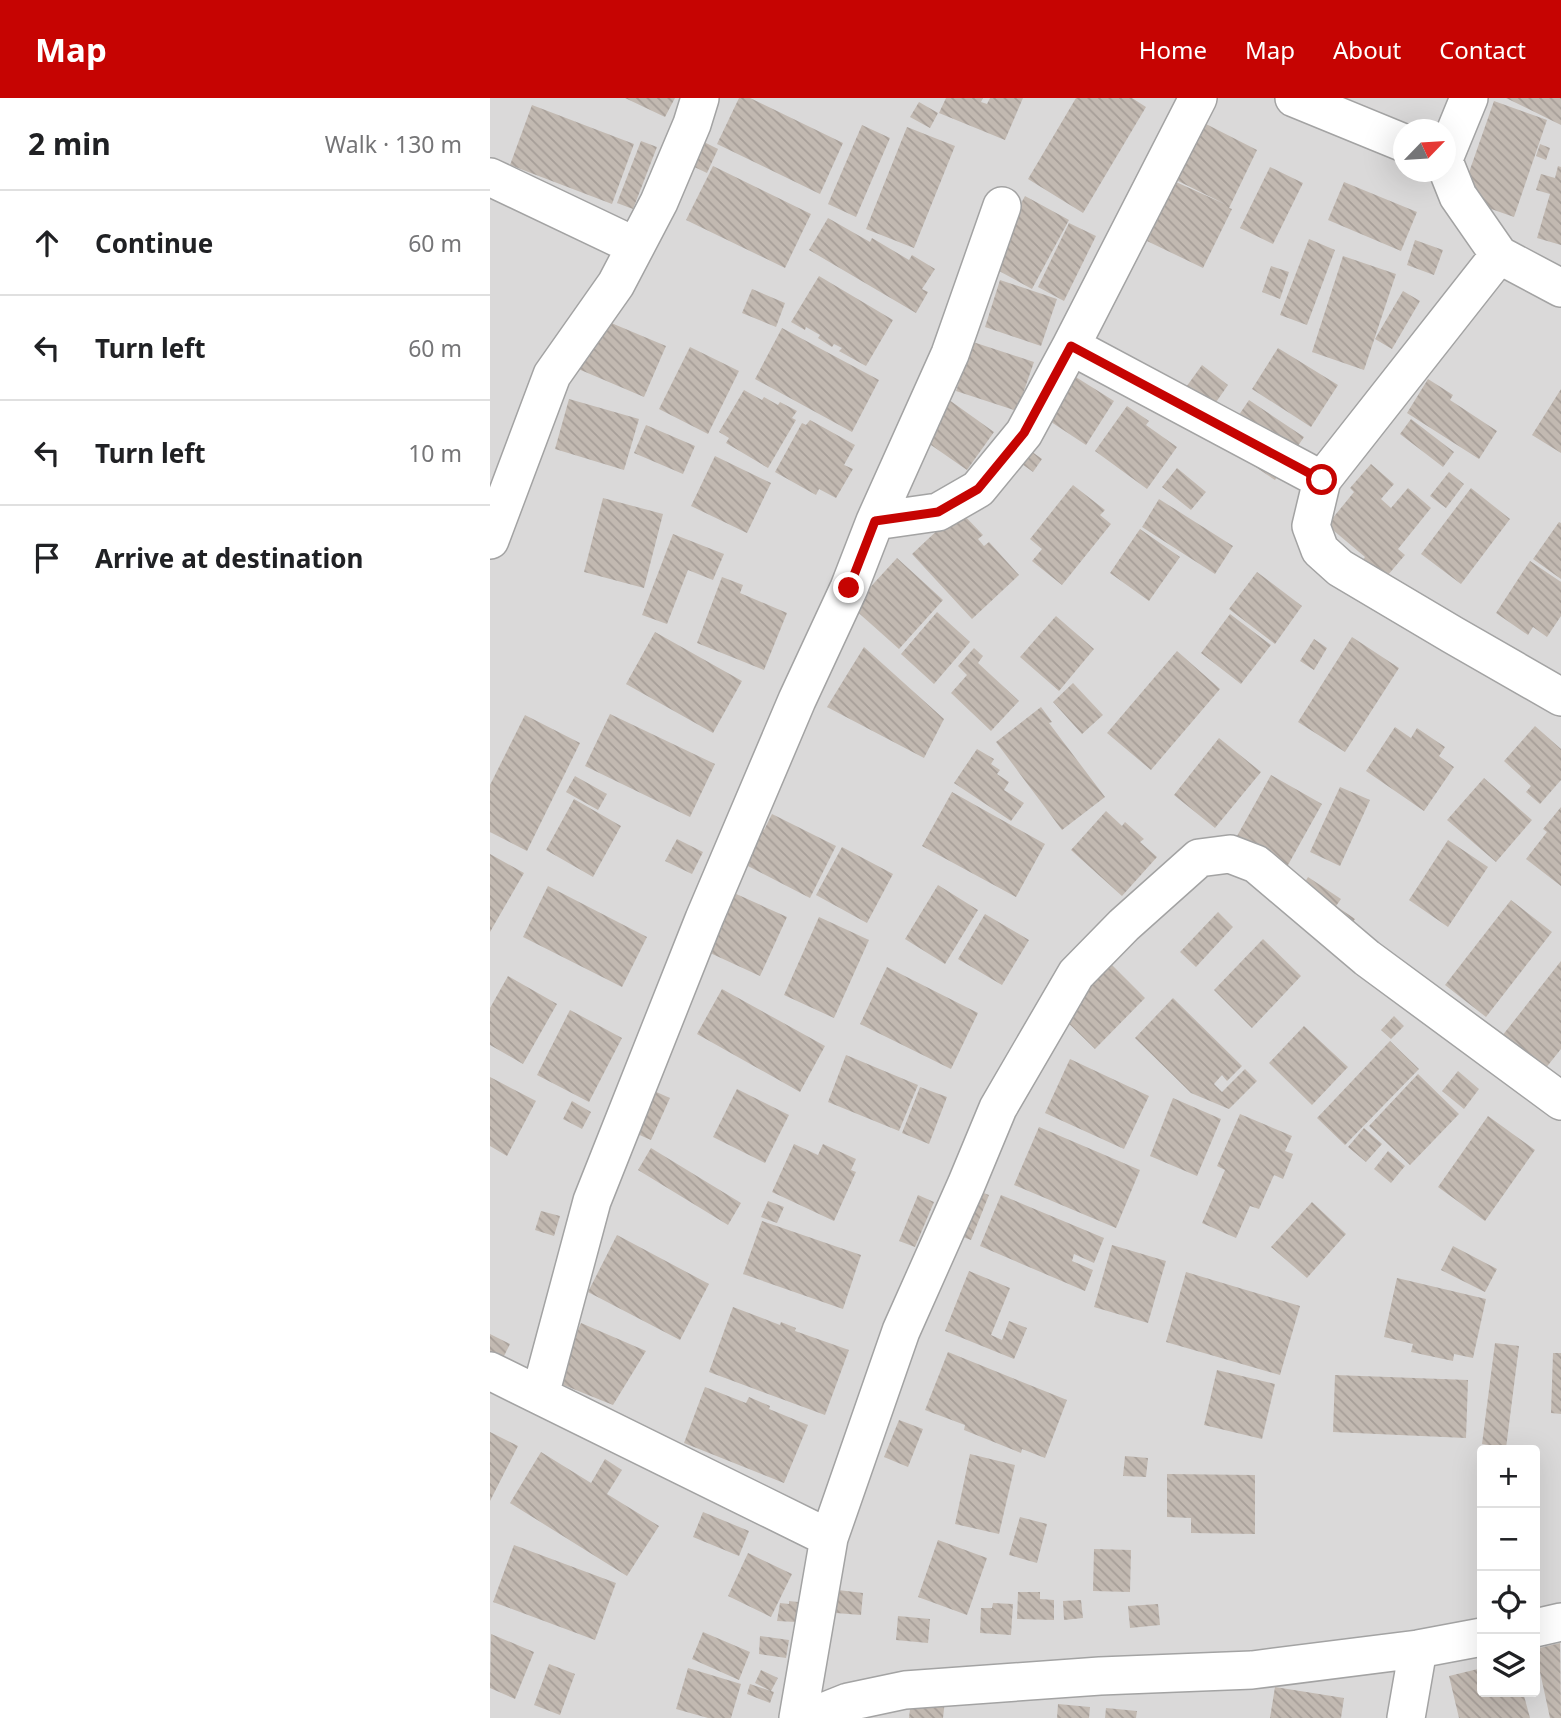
<!DOCTYPE html>
<html lang="en">
<head>
<meta charset="utf-8">
<style>
	body { margin:0; font-family:"Noto Sans",sans-serif; background:#f2f2f2; color:#202124 }
	.controls { position:absolute; right:21px; bottom:21px; display:grid; overflow:hidden; border-radius:7px; box-shadow:0 7px 28px #0002 }
	.controls button { width:63px; height:63px; display:grid; place-items:center; padding:0; border:0; border-bottom:2px solid #e0e0e0; background:#fff; color:#202124; font:35px sans-serif }
	.compass { position:absolute; left:903px; top:21px; width:63px; height:63px; border-radius:50%; background:#fff; box-shadow:0 7px 28px #0002; rotate:65deg }
	.stop { position:absolute; width:21px; height:21px; margin:-16px; border:5px solid #c60402; border-radius:50%; background:#fff }
	.stop.end { background:#c60402; border-color:#fff; box-shadow:0 2px 7px #0008 }
	.list { margin:0; padding:0; list-style:none }
	h2 { display:flex; justify-content:space-between; align-items:center; height:91px; margin:0; padding:0 28px; font-size:30px }
	h2 small { font-size:23px; font-weight:400; color:#757577 }
	.list li { display:grid; grid-template-columns:46px 1fr auto; gap:21px; align-items:center; box-sizing:border-box; height:105px; padding:0 28px; border-top:2px solid #e0e0e0 }
	.list b { display:block; font-size:26px; white-space:nowrap }
	.list em { font-size:23px; font-style:normal; color:#757577 }
	.icon { flex:none; width:38px; height:38px; fill:none; stroke:currentColor; stroke-width:2; stroke-linecap:round; stroke-linejoin:round }
	.map { position:relative; flex:none; width:1071px; height:1620px; overflow:hidden }
	header { display:flex; align-items:center; gap:42px; box-sizing:border-box; height:98px; padding:0 35px; background:#c60402; color:#fff }
	header strong { font-size:33px }
	nav { display:flex; gap:38px; margin-inline-start:auto; font-size:24px }
	main { display:flex }
	aside { flex:1; background:#fff }
	.map>svg:first-child { display:block }
</style>
</head>
<body>
<header>
<strong>Map</strong>
<nav><a>Home</a><a>Map</a><a>About</a><a>Contact</a></nav>
</header>
<main>
<aside>
<h2>2 min<small>Walk · 130 m</small></h2>
<ul class="list">
<li><svg class="icon" aria-label="ahead" viewBox="0 0 24 24"><path d="M12 20V5M6 11l6-6 6 6"/></svg><div><b>Continue</b></div><em>60 m</em></li>
<li><svg class="icon" aria-label="left" viewBox="0 0 24 24"><path d="M17 20v-9H6M10 6l-5 5 5 5"/></svg><div><b>Turn left</b></div><em>60 m</em></li>
<li><svg class="icon" aria-label="left" viewBox="0 0 24 24"><path d="M17 20v-9H6M10 6l-5 5 5 5"/></svg><div><b>Turn left</b></div><em>10 m</em></li>
<li><svg class="icon" aria-label="arrive" viewBox="0 0 24 24"><path d="M6 21V4h12l-3 4 3 4H6"/></svg><div><b>Arrive at destination</b></div></li>
</ul>
</aside>
<div class="map">
<svg width="1071" height="1620" viewBox="0 0 1071 1620">
	<defs>
		<pattern id="building-back-hatch" width="6" height="6" patternUnits="userSpaceOnUse" patternTransform="scale(1.75)"><rect width="6" height="6" fill="#c2b9b1"/><path d="M-1 5l2 2M0 0l6 6M5-1l2 2" fill="none" stroke="#a69e98"/></pattern>
	</defs>
	<rect width="100%" height="100%" fill="#edeae2"/>
	<path fill="#dad9d9" fill-rule="evenodd" d="M0 0H1071V1620H0ZM914 32H956V74H914ZM992 1352H1045V1594H992Z"/>
	<path fill="url(#building-back-hatch)" d="M135 0H185L175 19Z
		M249 0H260L353 45 330 96 227 46Z
		M456 0H493L491 4 497 6 500 0H533L515 42 449 15Z
		M586 0H642L656 9 593 115 538 81Z
		M1016 0H1071V27Z
		M1004 3 1057 22 1024 119 970 100Z
		M429 4 448 15 440 30 420 19Z
		M42 7 144 46 122 106 20 67Z
		M714 25 767 52 739 110 742 111 713 170 657 143 686 84 737 107 686 82Z
		M372 27 400 40 366 119 338 106Z
		M417 29 465 48 424 150 376 131Z
		M210 42 228 51 217 75 198 66Z
		M151 43 167 49 143 111 127 105Z
		M1050 46 1060 50 1056 62 1046 58Z
		M223 68 321 116 295 170 196 122Z
		M1068 68 1071 69V147L1047 140 1060 96 1046 92 1051 76 1065 80Z
		M780 69 813 85 783 146 750 130Z
		M854 84 927 114 911 153 838 122Z
		M535 98 579 122 542 191 498 167Z
		M338 120 380 144 382 140 419 162 422 157 445 171 432 191 438 194 426 215 319 152Z
		M579 125 606 138 574 203 548 189Z
		M819 141 845 152 817 227 790 217Z
		M925 142 953 152 944 177 917 167Z
		M853 158 906 176 874 272 822 254Z
		M781 168 799 174 790 201 772 194Z
		M329 178 403 222 376 268 349 253 352 250 344 246 342 249 328 240 330 237 316 229 315 232 301 224Z
		M510 182 567 201 551 248 495 229Z
		M262 191 295 205 286 229 252 215Z
		M913 193 930 203 902 251 885 241Z
		M107 219 176 248 154 299 86 270Z
		M292 230 389 282 362 334 265 281Z
		M483 244 544 264 527 313 466 293Z
		M200 249 249 273 218 336 169 311Z
		M788 250 848 287 821 329 762 291Z
		M712 267 738 287 708 330 681 310Z
		M573 271 624 303 596 347 546 314Z
		M938 281 963 297 960 302 1007 333 989 361 917 315Z
		M1071 291V355L1042 337Z
		M254 292 272 302 274 299 288 307 290 304 307 313 302 320 306 322 278 370 236 345 239 340 229 334Z
		M455 299 504 334 477 372 428 338Z
		M79 301 149 321 134 372 65 351Z
		M759 302 814 339 785 382 730 345Z
		M637 308 659 323 656 327 687 349 657 391 605 353Z
		M921 321 964 354 953 369 910 336Z
		M320 322 365 347 354 367 363 371 346 400 329 391 326 397 285 374 312 325 316 327Z
		M156 327 205 348 193 376 144 355Z
		M527 343 552 361 543 374 518 356Z
		M225 358 281 385 257 435 201 408Z
		M881 366 904 386 891 401 901 410 918 390 941 410 908 451 915 457 886 491 864 473 875 459 837 427 864 394 860 390Z
		M687 370 716 394 701 412 672 389Z
		M959 374 974 386 956 410 940 398Z
		M583 387 615 412 610 417 621 426 572 487 542 463 552 451 540 441Z
		M981 390 1020 421 971 486 931 456Z
		M113 400 173 416 154 490 94 474Z
		M669 401 743 448 725 476 652 429Z
		M469 412 493 437 488 441 494 448 499 444 529 477 482 521 422 456Z
		M1069 424 1071 425V481L1043 461Z
		M650 431 690 459 659 503 620 475Z
		M183 436 234 456 223 482 198 472 177 526 152 517Z
		M407 460 453 502 409 551 362 509Z
		M1040 463 1071 484V518L1057 539 1043 529 1038 537 1006 515Z
		M767 474 812 508 785 546 739 511Z
		M232 479 253 487 250 495 297 515 274 572 207 545Z
		M447 514 480 544 444 586 411 556Z
		M740 516 781 547 751 586 711 555Z
		M566 518 604 551 569 593 530 559Z
		M165 534 252 583 223 635 136 586Z
		M862 539 909 570 855 654 808 624Z
		M824 541 837 550 824 572 810 563Z
		M374 549 454 621 434 660 337 609Z
		M484 550 493 558 488 565 529 603 501 633 461 595 477 577 468 568Z
		M687 553 730 591 661 672 617 635Z
		M583 585 613 617 592 636 563 604Z
		M551 609 562 624 559 625 615 699 572 732 506 644Z
		M120 616 225 666 200 719 95 668Z
		M35 617 90 645 37 753 0 734V687Z
		M1045 628 1071 651V682L1050 706 1036 694 1041 688 1014 663Z
		M905 629 921 640 927 630 955 649 949 658 964 669 934 713 876 673Z
		M729 640 771 674 725 730 684 697Z
		M487 651 504 661 501 666 510 672 507 676 519 684 514 692 534 705 521 723 464 685Z
		M781 677 832 706 793 776 742 747Z
		M85 678 117 696 108 712 76 694Z
		M994 680 1042 722 1006 764 957 722Z
		M850 689 880 702 850 768 820 754Z
		M462 694 555 746 526 799 432 748Z
		M84 701 131 728 103 779 56 752Z
		M1071 709V788L1036 761 1057 734 1053 731Z
		M616 713 632 728 635 724 654 741 650 744 667 759 632 798 581 752Z
		M282 716 346 748 320 800 250 764 268 729 274 732Z
		M187 741 213 754 202 776 175 763Z
		M958 742 998 769 958 829 919 802Z
		M352 749 403 776 377 825 326 797Z
		M0 756 34 775 0 834Z
		M818 779 851 801 846 808 865 821 853 838 815 784Z
		M448 787 488 812 455 866 415 841Z
		M58 788 157 839 132 889 33 839Z
		M244 795 297 819 270 878 218 854Z
		M1021 802 1062 834 996 919 955 887Z
		M728 814 743 829 706 869 690 854Z
		M495 816 539 842 512 887 468 861Z
		M329 819 379 842 344 920 294 897Z
		M773 841 811 878 762 930 724 892Z
		M1071 863V951L1043 986 1001 952Z
		M620 865 655 900 605 951 570 917Z
		M397 869 488 915 461 971 370 926Z
		M18 878 67 906 33 966 0 947V910Z
		M232 891 335 948 310 994 207 936Z
		M683 900 752 968 737 983 732 977 724 986 732 994 755 971 767 983 739 1011 701 995 645 940Z
		M80 912 132 940 99 1004 47 977Z
		M904 918 914 928 901 941 891 932Z
		M814 928 858 969 822 1007 779 965Z
		M900 943 929 971 855 1047 827 1020Z
		M356 957 428 987 409 1033 338 1004Z
		M580 961 659 998 634 1051 555 1015Z
		M968 973 989 991 974 1011 952 993Z
		M928 976 969 1016 920 1067 879 1028Z
		M0 979 46 1003 17 1058 0 1048Z
		M155 989 180 1000 161 1042 136 1031Z
		M430 989 457 999 439 1046 412 1035Z
		M247 991 299 1017 275 1065 223 1039Z
		M683 1000 731 1021 707 1078 660 1058Z
		M82 1003 101 1014 92 1031 73 1021Z
		M750 1016 802 1038 795 1053 803 1056 793 1081 784 1077 769 1111 760 1108 746 1140 712 1125 735 1072 727 1068Z
		M998 1018 1045 1052 995 1123 948 1089Z
		M549 1029 650 1072 626 1130 524 1087Z
		M874 1030 892 1046 876 1064 858 1049Z
		M304 1046 328 1057 333 1046 366 1061 361 1072 366 1074 344 1123 282 1094Z
		M161 1050 251 1105 238 1127 148 1072Z
		M898 1053 915 1068 901 1085 884 1071Z
		M480 1090 499 1097 481 1142 463 1135Z
		M428 1097 444 1104 425 1149 409 1143Z
		M511 1097 614 1140 604 1165 584 1156 582 1163 603 1172 595 1193 490 1148Z
		M278 1103 294 1109 287 1125 271 1119Z
		M822 1104 856 1136 817 1180 781 1149Z
		M51 1113 70 1118 64 1138 45 1132Z
		M272 1123 371 1157 353 1211 253 1176Z
		M127 1137 219 1186 190 1242 98 1194Z
		M622 1147 676 1163 658 1225 604 1209Z
		M963 1148 1007 1171 995 1194 951 1172Z
		M479 1173 520 1190 501 1237 512 1242 519 1223 537 1230 524 1261 455 1233Z
		M696 1174 810 1208 790 1277 676 1244Z
		M907 1180 996 1201 983 1260 964 1256 963 1263 921 1254 923 1246 894 1239Z
		M243 1209 290 1227 291 1224 306 1230 305 1233 359 1252 335 1317 219 1274Z
		M91 1225 156 1253 123 1307 66 1284Z
		M0 1236 20 1246 11 1264 0 1258Z
		M1005 1245 1029 1248 1016 1350 992 1346Z
		M458 1254 577 1302 555 1360 532 1351 531 1355 474 1332 475 1327 435 1312Z
		M1063 1255H1071V1316L1061 1315Z
		M727 1272 785 1286 772 1341 714 1327Z
		M845 1277 978 1282 976 1340 843 1334Z
		M215 1289 256 1305 259 1299 280 1308 279 1311 318 1327 294 1385 194 1345Z
		M409 1322 433 1331 418 1369 394 1359Z
		M0 1334 28 1348 0 1403Z
		M51 1354 101 1385 115 1361 132 1372 117 1396 169 1428 137 1478 20 1405Z
		M480 1356 525 1367 509 1436 465 1426Z
		M635 1358 658 1360 656 1379 633 1378Z
		M677 1376 765 1377V1436L701 1435V1420L677 1419Z
		M213 1414 259 1433 249 1458 203 1439Z
		M530 1419 557 1426 547 1465 519 1457Z
		M448 1442 497 1460 477 1517 428 1499Z
		M24 1447 126 1485 105 1542 3 1504Z
		M604 1451 641 1452 640 1494 603 1493Z
		M258 1455 302 1476 281 1519 238 1498Z
		M348 1492 373 1495 371 1517 346 1515Z
		M528 1494H550V1501L564 1502V1522L527 1521Z
		M591 1502 593 1520 574 1522 573 1503Z
		M299 1503 308 1504 306 1524 287 1523 290 1505 299 1506Z
		M503 1505 523 1506 521 1537 490 1535 491 1510H502Z
		M668 1506 670 1527 640 1530 638 1508Z
		M408 1518 440 1521 438 1545 406 1542Z
		M213 1534 260 1554 249 1582 202 1561Z
		M1 1536 44 1554 25 1601 0 1590Z
		M270 1538 299 1542 296 1560 269 1556Z
		M1070 1545 1071 1620H1060L1045 1551Z
		M59 1566 85 1576 70 1617 44 1607Z
		M198 1570 251 1586 241 1620H218L186 1611Z
		M992 1570V1594H1033L1040 1620H969L959 1578Z
		M271 1572 288 1580 281 1593 265 1585Z
		M260 1586 284 1594 280 1605 257 1596Z
		M785 1589 854 1600 851 1620H780Z
		M455 1602 453 1620H419L421 1603Z
		M568 1606 600 1609 599 1620H567Z
		M616 1610 647 1613 646 1620H615Z"/>
	<g fill="none" stroke-linecap="round" stroke-linejoin="round">
		<defs>
			<path id="minor" d="M804 0 914 45
				M956 56 979 0
				M956 68 968 98 1009 157 1071 190
				M0 79 145 148
				M1009 157 832 382 821 428 830 452 850 470 963 537 1071 599
				M581 248 832 382
				M385 423 448 414 488 391 534 335 581 248 708 0
				M0 442 62 277 126 186 169 104 202 26 210 0
				M0 1273 339 1440
				M50 1297 102 1103 214 821 307 602 359 490 385 423 460 256 512 108
				M1045 1530 1071 1524
				M308 1620 339 1440 411 1233 476 1087 508 1010 586 876 634 827 709 760 740 756 766 766 877 860 1071 1003
				M318 1620 358 1604 415 1592 610 1578 762 1572 928 1551 992 1539
				M916 1620 928 1551"/>
		</defs>
		<use href="#minor" stroke="#a3a3a3" stroke-width="40"/>
		<use href="#minor" stroke="#fff" stroke-width="37"/>
	</g>
	<g fill="none" stroke-linecap="round" stroke-linejoin="round">
		<path stroke="#c60402" stroke-width="9" d="M359 490 385 423 448 414 488 391 534 335 581 248 832 382"/>
	</g>
</svg>
<div class="controls">
<button>+</button>
<button>−</button>
<button><svg class="icon" aria-label="locate" viewBox="0 0 24 24"><circle cx="12" cy="12" r="6"/><path d="M12 2v4M12 18v4M2 12h4M18 12h4"/></svg></button>
<button><svg class="icon" aria-label="layers" viewBox="0 0 24 24"><path d="M12 4l9 5-9 5-9-5zM3 14l9 5 9-5"/></svg></button>
</div>
<svg class="compass" viewBox="-18 -18 36 36"><path d="M0-13l5 13h-10z" fill="#e53935"/><path d="M0 13l5-13h-10z" fill="#757577"/></svg>
<div class="stop" style="left:832px;top:382px"></div>
<div class="stop end" style="left:359px;top:490px"></div>
</div>
</main>
</body>
</html>
